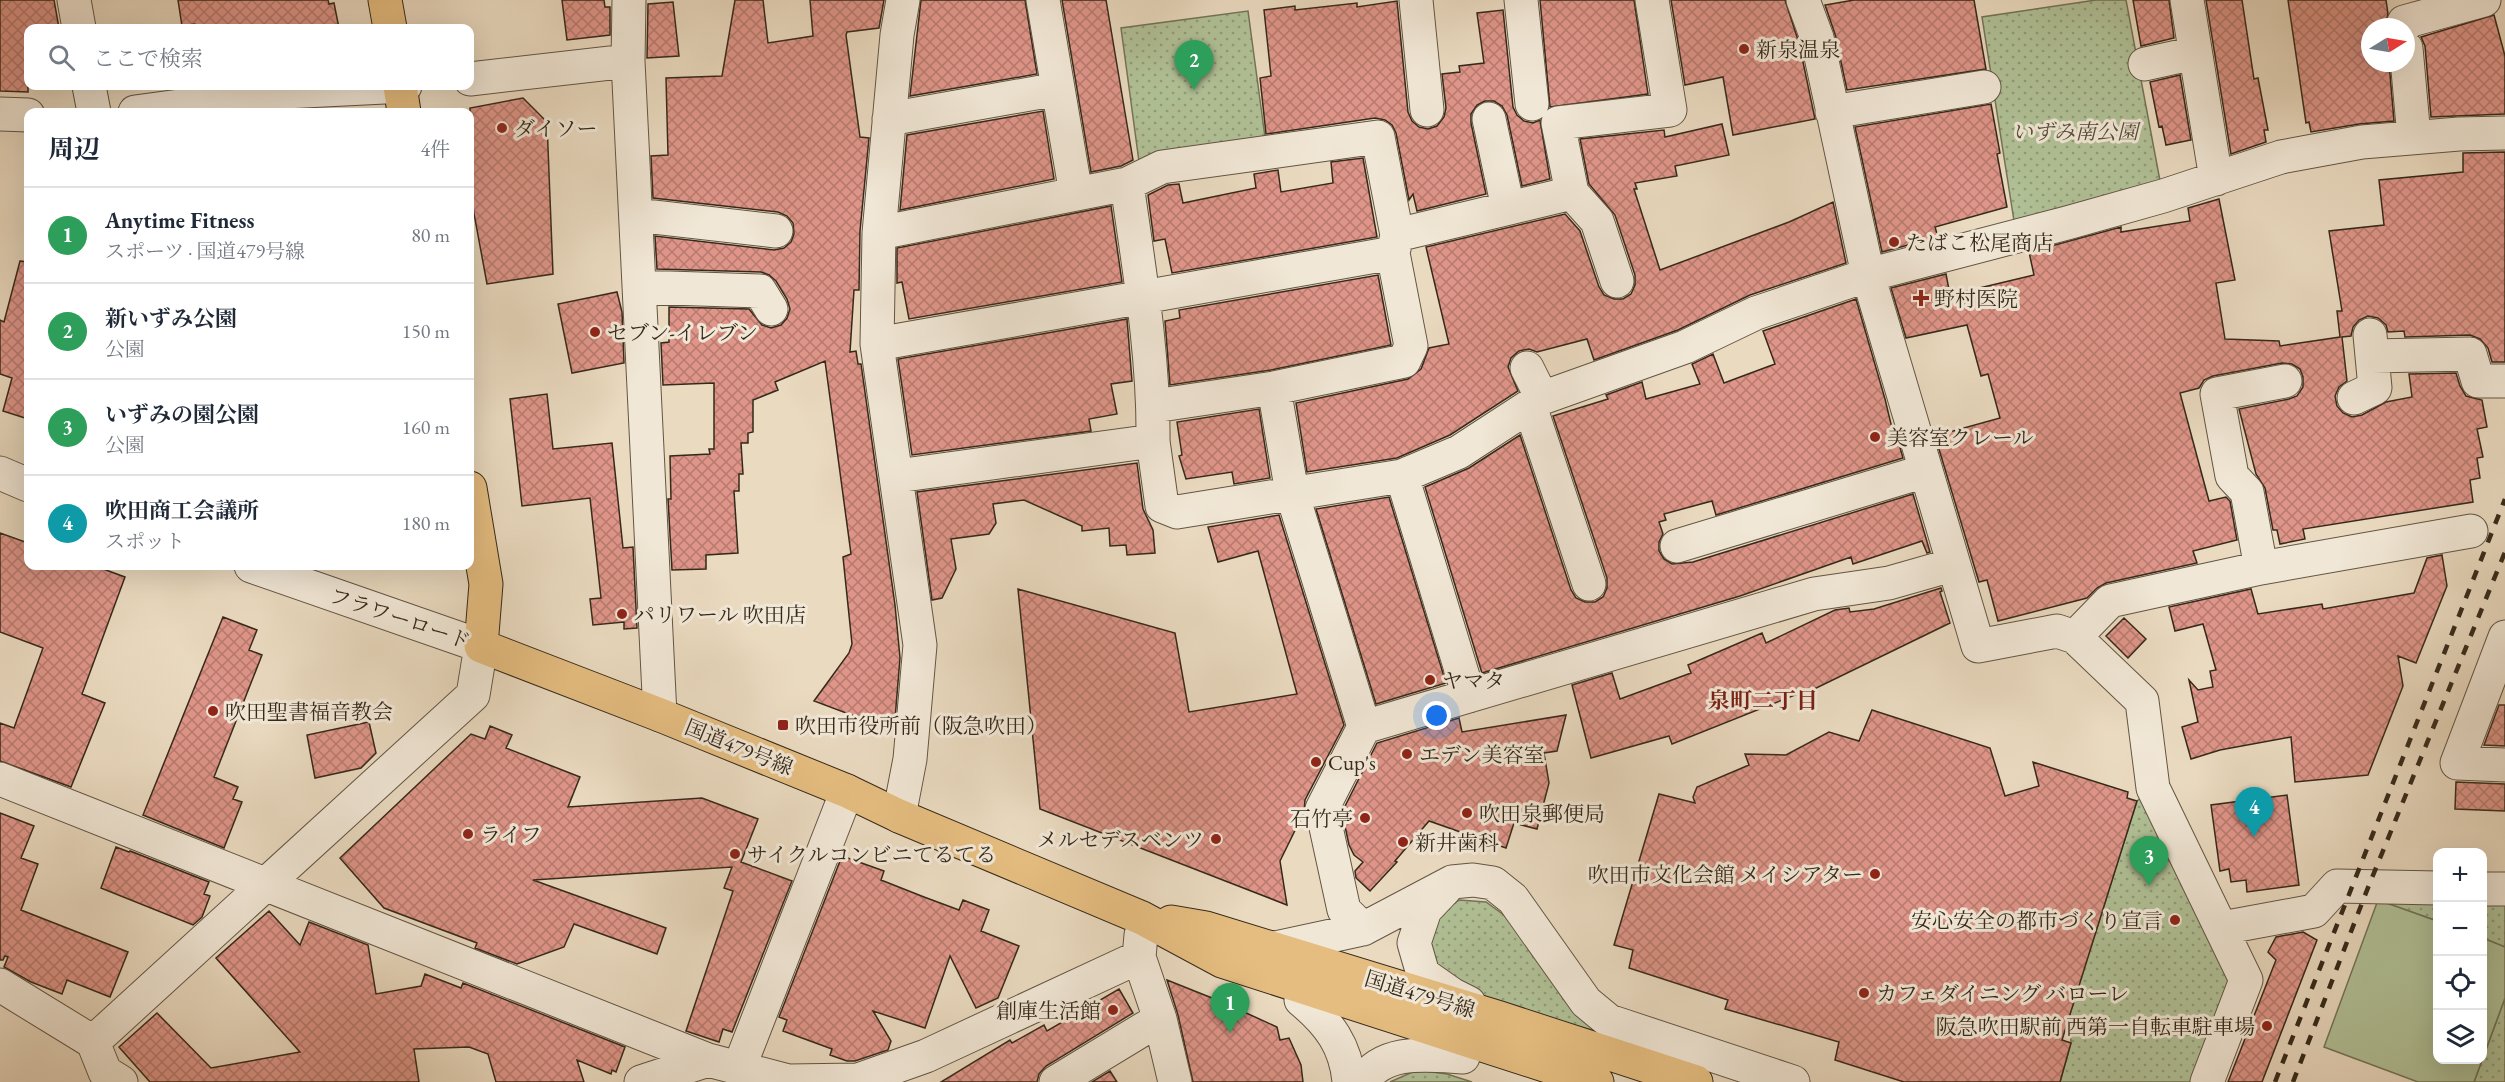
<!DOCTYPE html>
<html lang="ja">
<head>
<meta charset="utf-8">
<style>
	body { margin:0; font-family:"EB Garamond","Noto Serif JP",serif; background:#f6f6f7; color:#1f2937 }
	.controls { position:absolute; right:18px; bottom:18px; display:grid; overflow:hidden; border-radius:12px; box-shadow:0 6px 24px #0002 }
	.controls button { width:54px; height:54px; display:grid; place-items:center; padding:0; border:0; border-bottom:2px solid #e0e1e3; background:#fff; color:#1f2937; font:30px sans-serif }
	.compass { position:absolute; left:2361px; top:18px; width:54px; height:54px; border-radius:50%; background:#fff; box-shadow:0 6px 24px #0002; rotate:79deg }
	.you { position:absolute; left:1437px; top:716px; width:21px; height:21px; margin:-15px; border:4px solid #fff; border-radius:50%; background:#1a73e8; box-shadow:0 0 0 9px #1a73e833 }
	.badge { display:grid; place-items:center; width:39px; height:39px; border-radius:50%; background:#0f766e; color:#fff; font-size:20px; font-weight:700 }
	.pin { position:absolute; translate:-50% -50px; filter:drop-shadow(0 2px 3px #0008) }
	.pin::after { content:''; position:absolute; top:32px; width:21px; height:18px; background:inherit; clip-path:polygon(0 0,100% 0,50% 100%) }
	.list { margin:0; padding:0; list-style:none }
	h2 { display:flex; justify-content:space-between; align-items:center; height:78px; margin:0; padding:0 24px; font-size:26px }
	h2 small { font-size:20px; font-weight:400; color:#747a83 }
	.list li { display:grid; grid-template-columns:39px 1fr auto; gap:18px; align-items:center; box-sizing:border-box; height:96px; padding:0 24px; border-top:2px solid #e0e1e3 }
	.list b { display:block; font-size:22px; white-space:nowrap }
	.list p { margin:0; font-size:20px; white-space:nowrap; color:#747a83 }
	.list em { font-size:20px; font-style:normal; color:#747a83 }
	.icon { flex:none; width:33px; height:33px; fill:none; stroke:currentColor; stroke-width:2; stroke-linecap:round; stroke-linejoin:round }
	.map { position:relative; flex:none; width:2505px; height:1082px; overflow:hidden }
	.search { position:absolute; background:#fff; box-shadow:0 6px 24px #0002; left:24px; top:24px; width:450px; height:66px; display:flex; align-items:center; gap:15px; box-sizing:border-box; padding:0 21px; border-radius:12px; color:#747a83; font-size:22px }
	.panel { position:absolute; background:#fff; box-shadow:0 6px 24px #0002; left:24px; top:108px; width:450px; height:462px; border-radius:12px }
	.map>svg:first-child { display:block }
</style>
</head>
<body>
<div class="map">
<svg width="2505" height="1082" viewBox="0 0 2505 1082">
	<defs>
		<pattern id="grass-dots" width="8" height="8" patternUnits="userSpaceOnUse" patternTransform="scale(1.5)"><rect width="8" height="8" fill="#b1c197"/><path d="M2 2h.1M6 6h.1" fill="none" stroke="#919d7a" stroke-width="1.8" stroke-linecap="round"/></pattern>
		<pattern id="building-cross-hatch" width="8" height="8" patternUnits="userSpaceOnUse" patternTransform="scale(1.5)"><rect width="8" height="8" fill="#df9589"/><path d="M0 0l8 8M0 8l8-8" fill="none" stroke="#b67a6f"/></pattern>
	</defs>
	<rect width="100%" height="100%" fill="#eadac0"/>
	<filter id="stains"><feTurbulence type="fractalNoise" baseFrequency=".00333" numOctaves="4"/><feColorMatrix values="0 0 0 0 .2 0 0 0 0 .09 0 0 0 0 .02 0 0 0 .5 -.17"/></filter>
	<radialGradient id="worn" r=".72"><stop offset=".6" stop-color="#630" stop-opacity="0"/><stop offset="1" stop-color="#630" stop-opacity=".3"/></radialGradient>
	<path fill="url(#grass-dots)" stroke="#737558" stroke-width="1.5" d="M2096 0H2126L2161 186 2015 227 1982 17Z
		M1248 11 1267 152 1140 169 1121 28Z
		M2144 796 2229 971 2227 991 2194 1082H2060L2071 1043 2070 1013 2137 801Z
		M2505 897V947L2483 938 2482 898Z
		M2437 898V921L2378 900Z
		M1459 900 1486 902 1508 918 1593 1024 1592 1030 1474 997 1435 964 1430 938 1439 913Z
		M2505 998V1082H2474Z
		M1417 1070 1447 1074 1472 1082H1390Z"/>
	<path fill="#b1c197" stroke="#737558" stroke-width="1.5" d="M2378 900 2437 921 2438 1060H2482L2483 938 2505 947V998L2474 1082H2418L2324 1047Z"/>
	<path fill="url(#building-cross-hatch)" stroke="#35291a" stroke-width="1.5" d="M0 0H54L59 28H28V92L0 91Z
		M178 0H328L329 4 334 3 339 28H196L195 24 182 26Z
		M562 0H604L605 7H610V35L567 40Z
		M735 0H763L768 43 813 36 810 0H884L879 28 847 32 846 35 860 137 869 138 860 231 859 290H854L850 352 856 351 858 364H861L895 605 900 658 894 731 814 701 849 653 852 644 843 557 851 554 825 361 775 382 778 390 753 400V432L748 433V443H741L743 474H739V491H734L738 553 706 555V569L672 570 668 499H671L670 456 710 454 709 449H714V383L663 385 661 343 669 342V307L749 309 762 325 771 328 781 325 787 318 790 309 787 299 776 281 769 275 761 272 657 269 655 236 774 250 784 248 791 242 794 234 793 223 787 216 778 212 653 198 651 156 668 155 666 78 722 76Z
		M921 0H1025L1037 74 910 96Z
		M1062 0H1106L1133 160 1121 166 1091 172Z
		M1540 0H1634L1648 94 1550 107Z
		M1671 0H1785L1799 43 1815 119 1733 135 1723 77 1685 85Z
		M1854 0H1974L1986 69 1847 90 1835 34 1825 5Z
		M2133 0H2169L2174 38 2141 46Z
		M2206 0H2242L2254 79 2258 78 2268 130H2264L2266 142 2231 154Z
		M2288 0H2386L2388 14 2385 27H2370V63H2389L2394 121 2359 124 2311 132 2309 122 2306 123Z
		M1397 1 1408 112 1412 121 1419 127 1428 129 1437 126 1444 117 1446 108 1442 74 1460 72 1459 66 1484 63 1477 13 1503 10 1513 107 1517 115 1524 121 1533 123 1540 120 1550 179 1522 186 1507 115 1502 106 1494 101H1485L1477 105 1471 114V123L1486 194 1417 211 1413 194 1409 200 1396 133 1392 125 1385 120 1375 118 1266 134 1260 78 1271 76 1264 10 1295 6V10L1357 3V7Z
		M673 2 679 56 647 58 648 4Z
		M2494 15 2505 56V114L2431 117 2425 46 2421 37Z
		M2180 75 2191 140 2166 145 2162 126 2159 127 2150 82Z
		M523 98 547 122 553 274 487 284 470 192V108Z
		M1991 104 2000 153 1997 154 2007 207 1935 227 1938 237 1882 252 1855 127Z
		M1043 111 1054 179 900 210 907 135Z
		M1722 124 1729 155 1675 166 1677 176 1635 183 1637 189H1634L1660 270 1789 222 1833 202 1846 263 1750 295 1678 330 1594 360 1587 339 1537 352 1529 349 1519 351 1511 358 1508 367 1518 391 1450 435 1397 458 1307 472 1296 403 1408 379 1421 369 1429 348 1449 344 1426 247 1565 214 1580 231 1599 287 1604 295 1614 299H1623L1631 294 1635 285V275L1615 215 1589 184 1580 139 1664 130 1665 137Z
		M2505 152V362H2492L2488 348 2480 339 2470 335 2405 337 2404 331 2388 332 2386 325 2378 318 2368 316 2359 320 2353 327 2351 336 2342 337 2347 381 2339 387 2335 396 2337 406 2343 413 2352 417 2362 415 2386 402 2412 397 2409 374 2456 373 2460 386 2466 396 2482 400 2487 427 2477 429 2483 457 2477 458 2480 478 2470 480 2473 502 2303 529 2305 539 2280 544 2277 530H2273L2265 488 2256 474 2239 409 2289 399 2297 396 2303 387V377L2300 369 2292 364 2282 363 2213 376 2204 380 2199 388 2180 393 2209 501 2226 497 2230 501 2237 540 2193 551 2197 563 2106 583 2097 588 2087 598 1998 621 1987 580 1979 582 1935 436 2000 418 1988 374 1981 376 1967 325 1906 338 1891 288 1946 274 1950 295 2034 275 2029 252 2121 227V232L2190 221 2188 208 2219 199 2235 280 2216 283 2225 339 2279 341 2280 346 2340 337 2337 311H2342L2329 231 2384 225 2379 180 2463 172V153Z
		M1363 158 1377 237 1172 273 1165 239 1154 241 1148 195 1168 185 1179 184 1183 203 1256 188 1254 174 1278 170 1281 192 1333 183 1331 162Z
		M1111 206 1122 282 909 319 902 282 897 283V248Z
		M20 261 28 262V419L3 411 12 378 0 374V320L4 322Z
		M1378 275 1391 345 1271 370 1170 385 1165 321 1180 318 1179 310Z
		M617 292 622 312 624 363 572 373 558 304Z
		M1856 299 1885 399 1896 445 1899 444 1903 458 1716 515 1712 501 1664 514 1666 520 1659 522 1663 534 1659 542V551L1664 559 1672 564 1693 562 1913 494 1930 552 1927 553 1922 541 1853 564 1851 557 1740 596 1482 673 1425 487 1469 468 1520 435 1571 590 1576 598 1585 602H1595L1603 597 1607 588V578L1553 416 1608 399 1606 395 1642 382 1646 399 1700 384 1692 364 1713 354 1724 383 1775 364 1763 331Z
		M1127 319 1132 381 1111 384 1117 414 1089 419 1091 431 912 455 898 359Z
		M547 394 553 449 612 443 623 548 633 547 637 628 624 629V622L593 625 590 599 601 598 590 498 522 506 510 399Z
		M1259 409 1270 478 1234 484 1232 472 1186 479 1179 456 1182 455 1177 422Z
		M1137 463 1143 509 1153 530 1155 553 1127 555 1126 545 1110 546 1109 528 1082 531V526L1024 500 993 504 996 523 989 534 951 539 956 569 942 598 932 600 917 492Z
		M1389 497 1446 683 1376 704 1316 509Z
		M1279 515 1344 725 1305 800 1304 812 1280 861 1287 905 1040 809 1018 589 1175 633 1189 712 1297 694 1258 551 1218 562 1208 527Z
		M0 533 28 543V566H95L125 577 82 694 105 703 71 787 0 761V723L14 728 43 648 0 632Z
		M2442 555 2447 586 2416 663 2398 656 2403 686 2368 775 2295 782 2291 737 2220 750 2191 759 2182 727 2198 722 2189 680 2198 690 2213 687 2210 671 2216 670 2203 624 2175 631 2169 607 2251 589 2258 614 2322 604 2323 609 2414 593 2427 558Z
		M1941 588 1942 591 1940 592 1950 623 1806 693 1805 691 1672 744 1669 736 1591 758 1572 685 1612 673 1620 699 1691 673 1688 665 1762 633 1766 643 1835 610 1849 608 1850 612 1874 609Z
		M223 617 257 630 249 650 262 655 214 777 238 787 233 799 242 802 224 848 143 815Z
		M2124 618 2146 639 2128 658 2106 636Z
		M2499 705H2505V746L2484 745Z
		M1872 710 1990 748 2005 796 2039 786 2033 762 2128 792 2127 798 2137 801 2062 1040 2071 1043 2060 1082H1904L1835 1060 1839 1042 1725 1009 1728 1000 1629 968 1633 950 1614 945 1659 794 1695 803 1693 797 1697 787 1749 765 1745 754 1786 755 1829 732 1859 741Z
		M1566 715 1557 751 1544 753 1549 783 1537 829 1514 823 1506 848 1429 821 1395 861 1397 862 1370 891 1356 878 1355 871 1363 862 1354 855 1349 845 1342 812 1377 743 1459 718 1462 732Z
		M369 722 376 753 361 768 315 778 307 735Z
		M490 726 512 735 506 748 580 777 568 807 702 798 758 819 741 862 792 881 732 1032 723 1029 719 1042 686 1031 733 891 724 888 732 867 533 880 666 928 657 954 574 924 564 947 517 964 475 948 477 943 384 908 340 858 471 734 485 739Z
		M2456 782 2505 784V811L2455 809Z
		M2287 795 2299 885 2247 892 2246 880 2231 882 2229 869 2220 871 2211 805Z
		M0 813 34 826 21 858 38 864 21 910 128 952 110 997 67 980 62 994 31 982 4 967 8 957 5 956 3 960H0Z
		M116 847 129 852 130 851 209 882 204 894 210 896 202 917 193 925 101 888Z
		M842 856 884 871 881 880 924 897 959 910 963 900 989 910 981 931 1019 946 998 998 976 1008 950 956 925 1028 873 1011 891 1041 888 1050 855 1061H847L830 1055 832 1049 783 1031 787 1020 779 1017Z
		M269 911 300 945 309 922 368 945 376 994 421 986 425 974 461 988 463 983 625 1047 616 1072 612 1070 611 1074 577 1060 584 1082H496L488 1054 469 1047 414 1049 419 1082H150L119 1047 157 1013 211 1068 300 1052 216 958Z
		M2303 932 2317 940 2262 1082H2228L2276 960 2268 952 2276 937Z
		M1167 980 1222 1002 1277 1027 1280 1040 1289 1038 1301 1065 1303 1082H1193L1178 1015Z
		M1119 989 1133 1013 1046 1066 1039 1074 1037 1082H941L1010 1040 1012 1043 1044 1025 1047 1031Z
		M1110 1071 1117 1082H1092Z"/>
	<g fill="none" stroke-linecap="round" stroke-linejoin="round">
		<defs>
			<path id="minor" d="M74 0 79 28
				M629 0 628 61 660 715
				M1043 0 1076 194
				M1416 0 1427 110
				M1521 0 1532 104
				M1803 0 1817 38 1868 275 1978 646 2057 631 2075 637 2142 701 2153 788 2246 980 2207 1082
				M2187 0 2216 179
				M2404 27V22L2484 0
				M2406 48 2414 137
				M2145 64 2195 53
				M470 79 628 61
				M89 86 94 112
				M135 112 284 92 405 86
				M1832 112 1984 87
				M0 114 28 115
				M889 119 1058 89
				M1489 119 1508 208
				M1572 193 1597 221 1617 281
				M636 215 776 231
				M879 233 1127 184
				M1397 235 1572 193 1558 123 1670 110 1652 0
				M639 287 760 291 771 309
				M877 344 1393 253
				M2372 356 2470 354 2478 381H2505
				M1527 368 1542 398
				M1274 388 1292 493 1364 727 1322 809 1344 910 1363 929
				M2354 398 2375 388 2370 335
				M1530 406 1589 584
				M1153 441C1154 355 1139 269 1127 184L1162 167 1378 137 1397 235 1393 253 1411 346 1404 361 1274 388 1154 406
				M0 473 28 485
				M897 476 1153 441 1162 506 1177 512 1402 476 1459 452 1542 398 1685 347 1756 313 1868 275 2067 223 2163 196 2281 157 2362 142 2459 134 2505 133
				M1402 476 1469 696
				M1677 546 1925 471
				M2261 568 2247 492 2232 476 2217 394 2285 381
				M2075 637 2110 601 2261 568 2471 531
				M2505 637 2457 763 2505 765
				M1364 727 1814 594 1889 583 1952 565
				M0 779 708 1060
				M899 816 910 759 920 645 877 344 879 233 897 35 903 0
				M1445 889 1425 910 1414 943 1423 974 1453 995 1469 1003
				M2482 889H2505
				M2222 928 2314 911 2337 886 2438 888
				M1141 935 1139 957 1160 1019 1175 1082
				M1271 949 1363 929 1452 882 1473 880 1493 883 1513 899 1586 1002 1609 1021 1793 1082
				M0 985 93 1042 105 1072 121 1082
				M1301 1000C1329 1023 1346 1046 1349 1082
				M93 1042 473 695 481 646 251 566
				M739 1068 847 791
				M641 1082 708 1060 788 1081 858 1080 926 1056 1139 957
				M1056 1082 1160 1019
				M1362 1082C1384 1048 1428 1055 1463 1057"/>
			<path id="highway" d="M385 0 390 28
				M400 86 404 112
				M470 488 486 584 481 646 660 715 847 791 899 816 1142 918 1222 961 1597 1082
				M1171 922 1206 928 1500 1018 1696 1082"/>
		</defs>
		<use href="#minor" stroke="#625544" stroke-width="35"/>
		<use href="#highway" stroke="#35291a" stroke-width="35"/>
		<use href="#minor" stroke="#f1e7d6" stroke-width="33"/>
		<use href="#highway" stroke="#e5bd80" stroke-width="33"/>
		<path stroke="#35291a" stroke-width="4.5" stroke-dasharray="10 10" stroke-linecap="butt" d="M2275 1082 2505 499
			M2293 1082 2369 885 2505 552"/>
	</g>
	<g fill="#8f2418" stroke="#f1e7d6" stroke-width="2">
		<circle cx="1744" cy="49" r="6"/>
		<circle cx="502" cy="128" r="6"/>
		<circle cx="1894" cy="242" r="6"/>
		<path d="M1918 289h6v6h6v6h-6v6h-6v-6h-6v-6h6z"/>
		<circle cx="595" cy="332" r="6"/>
		<circle cx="1875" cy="437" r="6"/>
		<circle cx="622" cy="614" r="6"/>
		<circle cx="1430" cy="680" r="6"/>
		<circle cx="213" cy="711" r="6"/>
		<rect x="777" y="719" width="12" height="12" rx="3"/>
		<circle cx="1407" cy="754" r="6"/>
		<circle cx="1316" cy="762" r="6"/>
		<circle cx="1467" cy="813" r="6"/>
		<circle cx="1365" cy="818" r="6"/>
		<circle cx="468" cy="834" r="6"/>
		<circle cx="1216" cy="839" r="6"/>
		<circle cx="1403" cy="842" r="6"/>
		<circle cx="735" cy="854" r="6"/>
		<circle cx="1875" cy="874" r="6"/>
		<circle cx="2175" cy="920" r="6"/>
		<circle cx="1864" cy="993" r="6"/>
		<circle cx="1113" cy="1010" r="6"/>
		<circle cx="2267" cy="1026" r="6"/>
	</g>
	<g text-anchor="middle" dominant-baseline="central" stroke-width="6" stroke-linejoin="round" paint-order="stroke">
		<g font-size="21" fill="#35291a" stroke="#f1e7d6" text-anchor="start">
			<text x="1756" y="49">新泉温泉</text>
			<text x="514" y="128">ダイソー</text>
			<text x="1906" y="242">たばこ松尾商店</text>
			<text x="1934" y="298">野村医院</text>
			<text x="607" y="332">セブン-イレブン</text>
			<text x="1887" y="437">美容室クレール</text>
			<text x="634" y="614">パリワール 吹田店</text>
			<text x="1442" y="680">ヤマタ</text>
			<text x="225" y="711">吹田聖書福音教会</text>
			<text x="795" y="725">吹田市役所前（阪急吹田）</text>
			<text x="1419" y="754">エデン美容室</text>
			<text x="1328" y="762">Cup's</text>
			<text x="1479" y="813">吹田泉郵便局</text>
			<text x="1353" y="818" text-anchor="end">石竹亭</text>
			<text x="480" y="834">ライフ</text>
			<text x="1204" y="839" text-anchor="end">メルセデスベンツ</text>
			<text x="1415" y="842">新井歯科</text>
			<text x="747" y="854">サイクルコンビニてるてる</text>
			<text x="1863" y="874" text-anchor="end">吹田市文化会館 メイシアター</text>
			<text x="2163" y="920" text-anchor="end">安心安全の都市づくり宣言</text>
			<text x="1876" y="993">カフェダイニング バローレ</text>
			<text x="1101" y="1010" text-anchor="end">創庫生活館</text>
			<text x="2255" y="1026" text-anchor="end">阪急吹田駅前 西第一自転車駐車場</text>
		</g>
		<g font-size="21" font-style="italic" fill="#544f39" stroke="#f1e7d6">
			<text x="2075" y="131">いずみ南公園</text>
		</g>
		<g font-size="21" fill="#35291a" stroke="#f1e7d6">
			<text transform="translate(400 618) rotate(19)">フラワーロード</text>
			<text transform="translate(739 747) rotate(22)">国道479号線</text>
			<text transform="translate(1420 994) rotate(17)">国道479号線</text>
		</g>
		<g font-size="22" font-weight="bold" fill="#7a1f14" stroke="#f1e7d6">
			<text x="1763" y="700">泉町二丁目</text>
		</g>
	</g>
	<rect width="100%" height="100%" filter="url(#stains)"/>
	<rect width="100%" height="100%" fill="url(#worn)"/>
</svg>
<div class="controls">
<button>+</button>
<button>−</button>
<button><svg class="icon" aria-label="locate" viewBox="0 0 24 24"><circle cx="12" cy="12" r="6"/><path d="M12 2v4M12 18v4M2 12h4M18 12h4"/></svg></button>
<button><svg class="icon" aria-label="layers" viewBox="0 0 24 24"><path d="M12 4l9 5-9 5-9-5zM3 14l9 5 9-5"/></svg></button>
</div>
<svg class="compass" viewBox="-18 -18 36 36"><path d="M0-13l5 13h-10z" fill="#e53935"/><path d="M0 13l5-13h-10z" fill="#747a83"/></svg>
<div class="you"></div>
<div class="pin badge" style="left:1230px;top:1033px;background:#2e9e5b">1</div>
<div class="pin badge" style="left:1194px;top:90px;background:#2e9e5b">2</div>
<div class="pin badge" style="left:2149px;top:886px;background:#2e9e5b">3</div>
<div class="pin badge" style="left:2254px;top:837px;background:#0f9aa8">4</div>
<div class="search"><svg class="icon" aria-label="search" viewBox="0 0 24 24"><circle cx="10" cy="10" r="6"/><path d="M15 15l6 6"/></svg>ここで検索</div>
<section class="panel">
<h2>周辺<small>4件</small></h2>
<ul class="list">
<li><span class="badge" style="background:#2e9e5b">1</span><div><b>Anytime Fitness</b><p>スポーツ · 国道479号線</p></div><em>80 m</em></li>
<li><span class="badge" style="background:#2e9e5b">2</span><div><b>新いずみ公園</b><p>公園</p></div><em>150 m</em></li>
<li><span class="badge" style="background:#2e9e5b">3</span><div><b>いずみの園公園</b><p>公園</p></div><em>160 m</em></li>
<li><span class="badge" style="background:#0f9aa8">4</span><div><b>吹田商工会議所</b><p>スポット</p></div><em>180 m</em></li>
</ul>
</section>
</div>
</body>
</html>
